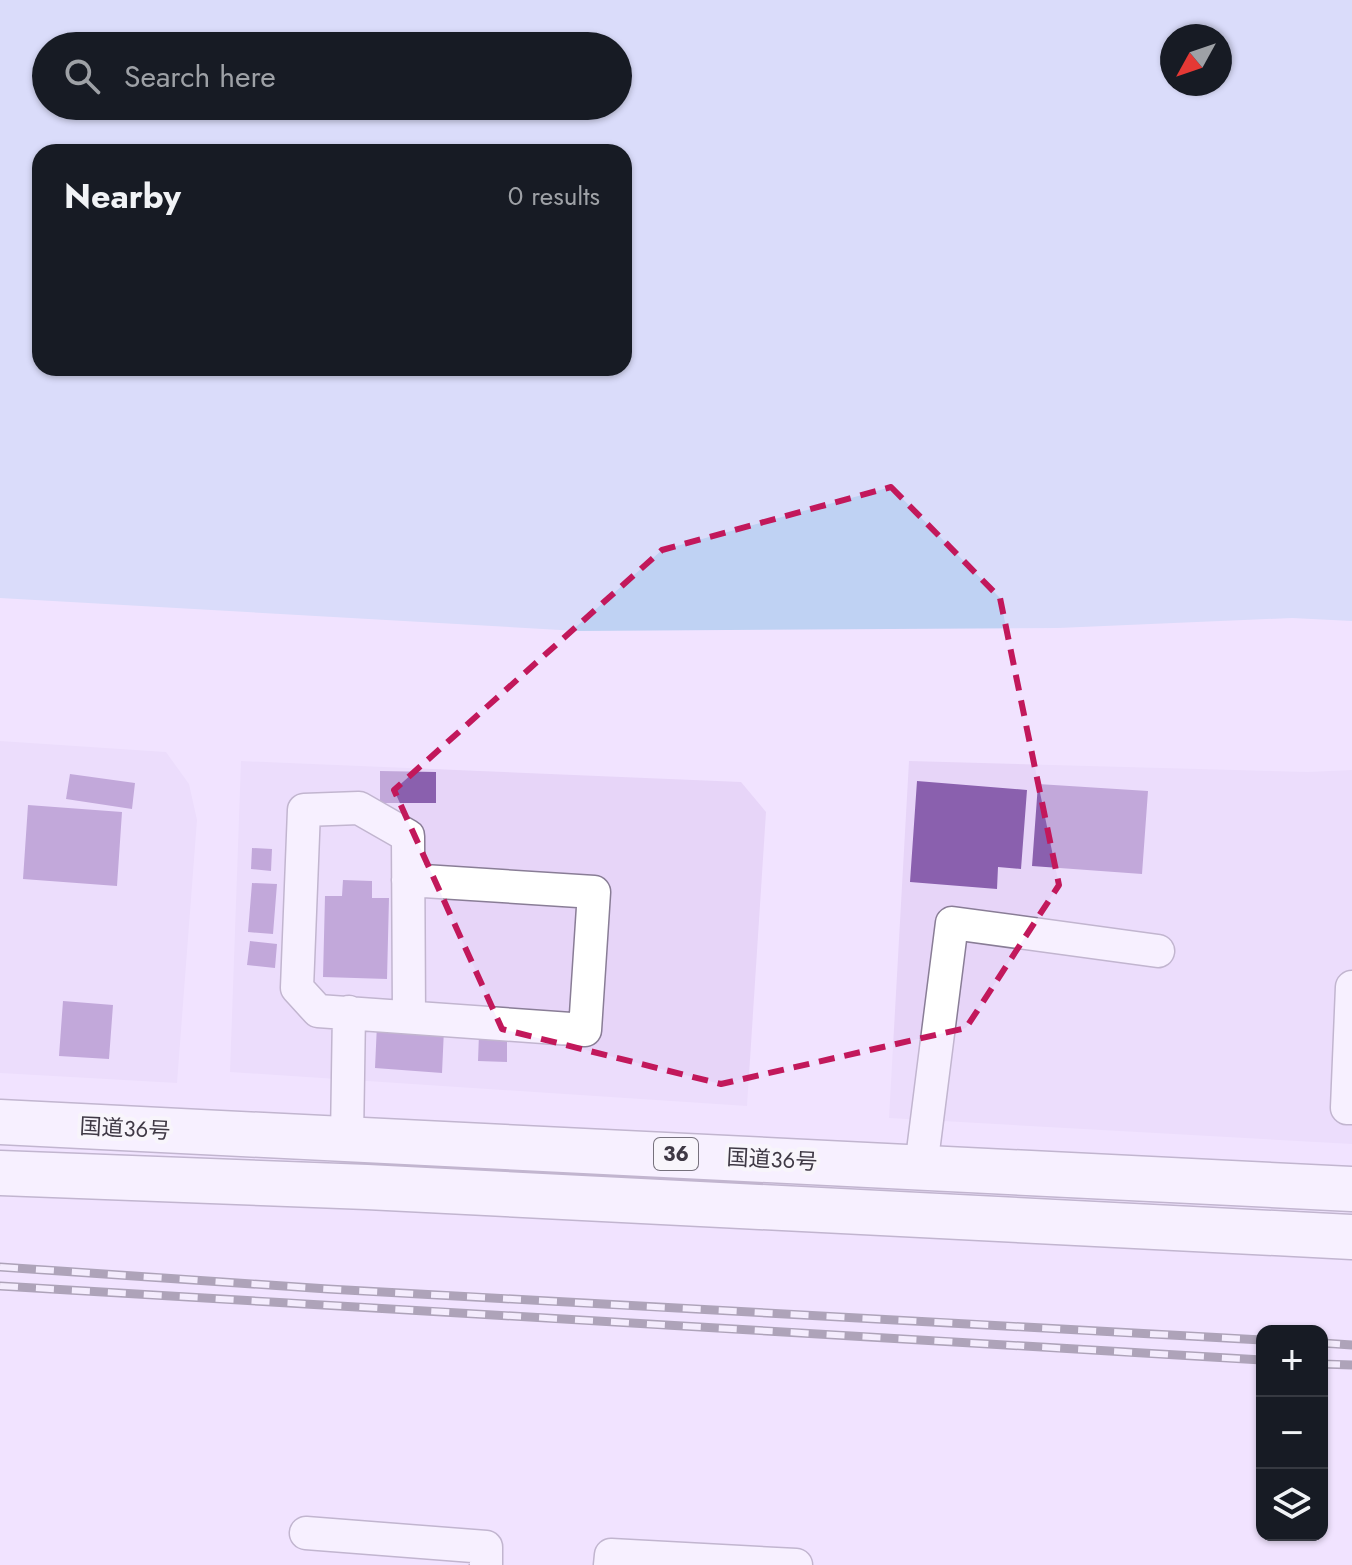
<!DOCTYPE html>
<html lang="en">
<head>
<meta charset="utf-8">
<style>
	body { margin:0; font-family:Jost,"Noto Sans JP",sans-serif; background:#242831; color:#f1f3f6 }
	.controls { position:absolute; right:24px; bottom:24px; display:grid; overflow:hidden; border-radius:16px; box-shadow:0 2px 6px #0004 }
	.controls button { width:72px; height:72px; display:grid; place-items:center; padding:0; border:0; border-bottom:2px solid #363941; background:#171b24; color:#f1f3f6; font:40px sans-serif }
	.compass { position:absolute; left:1160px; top:24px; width:72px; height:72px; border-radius:50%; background:#171b24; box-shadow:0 2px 6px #0004; rotate:230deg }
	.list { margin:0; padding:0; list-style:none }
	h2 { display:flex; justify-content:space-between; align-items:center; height:104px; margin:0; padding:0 32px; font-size:34px }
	h2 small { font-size:26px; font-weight:400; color:#9ea1a6 }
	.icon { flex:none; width:44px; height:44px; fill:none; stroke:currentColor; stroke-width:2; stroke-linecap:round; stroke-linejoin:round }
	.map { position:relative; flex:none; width:1352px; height:1565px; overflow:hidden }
	.search { position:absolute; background:#171b24; box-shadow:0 2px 6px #0004; left:32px; top:32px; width:600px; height:88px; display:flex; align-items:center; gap:20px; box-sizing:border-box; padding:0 28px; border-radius:44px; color:#9ea1a6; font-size:30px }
	.panel { position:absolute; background:#171b24; box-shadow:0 2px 6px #0004; left:32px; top:144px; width:600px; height:232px; border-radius:24px }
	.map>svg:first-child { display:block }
</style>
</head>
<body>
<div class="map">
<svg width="1352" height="1565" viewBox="0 0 1352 1565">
	<rect width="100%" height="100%" fill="#f1e3ff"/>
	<path fill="#e7d5f8" d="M0 741 166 752 189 784 197 820 177 1083 0 1073Z
		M241 761 741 782 766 812 747 1106 230 1072Z
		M909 761 1308 772 1352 770V1144L889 1118Z"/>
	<path fill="#bfd2f3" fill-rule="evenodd" d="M0 0H1352V621L1292 618 1058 628 578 631 0 598ZM1172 36H1220V84H1172ZM46 46H618V106H46ZM40 152H624V368H40Z"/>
	<path fill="#8a60ae" d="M380 771 436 772V803H380Z
		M70 774 135 783 132 809 66 799Z
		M917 781 1027 790 1021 869 998 867 997 889 910 882Z
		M1038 784 1148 791 1142 874 1032 866Z
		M28 805 122 812 117 886 23 879Z
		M252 848 272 849 271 871 251 869Z
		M343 880 372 881V898H389L387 979 323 977 325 896H342Z
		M252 883 277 884 273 934 248 932Z
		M250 941 277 944 275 968 247 965Z
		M63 1001 113 1005 109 1059 59 1056Z
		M377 1024 444 1029 442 1073 375 1068Z
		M479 1034 507 1035V1062L478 1061Z"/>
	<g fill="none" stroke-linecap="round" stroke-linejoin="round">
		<defs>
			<path id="minor" d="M408 880 594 892 585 1030 318 1011 297 988 304 810 359 808 408 836 409 1017
				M1352 987 1347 1108H1352
				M347 1138 349 1012
				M921 1167 952 923 1158 951
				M306 1533 486 1547V1565
				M610 1565 611 1555 796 1565"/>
			<path id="highway" d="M0 1122 1352 1189
				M0 1173 367 1187 1352 1237"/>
		</defs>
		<use href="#minor" stroke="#897d96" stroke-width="35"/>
		<use href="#highway" stroke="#897d96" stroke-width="47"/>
		<use href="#minor" stroke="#fff" stroke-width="32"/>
		<use href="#highway" stroke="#fff" stroke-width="44"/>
		<defs>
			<path id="rail" d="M0 1267 328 1289 1262 1340
				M0 1286 1262 1360
				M1322 1343 1352 1345
				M1322 1364 1352 1365"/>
		</defs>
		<use href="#rail" stroke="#5e5665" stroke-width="9"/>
		<use href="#rail" stroke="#f8f5fb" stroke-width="6" stroke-dasharray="18" stroke-linecap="butt"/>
	</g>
	<path d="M0 0H1352V1565H0ZM891 487 1000 598 1059 885 966 1028 721 1084 502 1029 394 790 662 550Z" fill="#f1e3ff" fill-opacity=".55" fill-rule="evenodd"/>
	<path fill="none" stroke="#c2185b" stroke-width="6" stroke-dasharray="16 10" stroke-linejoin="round" d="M891 487 1000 598 1059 885 966 1028 721 1084 502 1029 394 790 662 550Z"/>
	<g text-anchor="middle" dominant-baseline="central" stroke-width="8" stroke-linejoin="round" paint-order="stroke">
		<rect fill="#f8f5fb" stroke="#76717c" stroke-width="2" x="654" y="1138" width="44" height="32" rx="6"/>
		<g font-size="20" font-weight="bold" fill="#3f3945">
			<text x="676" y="1154">36</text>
		</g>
		<g font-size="22" fill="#3f3945" stroke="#f8f5fb">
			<text transform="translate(125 1128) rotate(3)">国道36号</text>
			<text transform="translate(772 1159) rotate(3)">国道36号</text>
		</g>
	</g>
</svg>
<div class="controls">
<button>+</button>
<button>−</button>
<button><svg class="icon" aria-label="layers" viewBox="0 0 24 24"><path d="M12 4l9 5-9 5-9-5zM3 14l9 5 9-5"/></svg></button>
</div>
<svg class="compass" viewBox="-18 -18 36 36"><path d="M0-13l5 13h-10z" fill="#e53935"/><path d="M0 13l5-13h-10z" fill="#9ea1a6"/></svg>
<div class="search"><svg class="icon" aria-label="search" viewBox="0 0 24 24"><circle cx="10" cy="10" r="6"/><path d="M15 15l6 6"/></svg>Search here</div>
<section class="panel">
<h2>Nearby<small>0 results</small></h2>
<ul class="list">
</ul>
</section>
</div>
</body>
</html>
